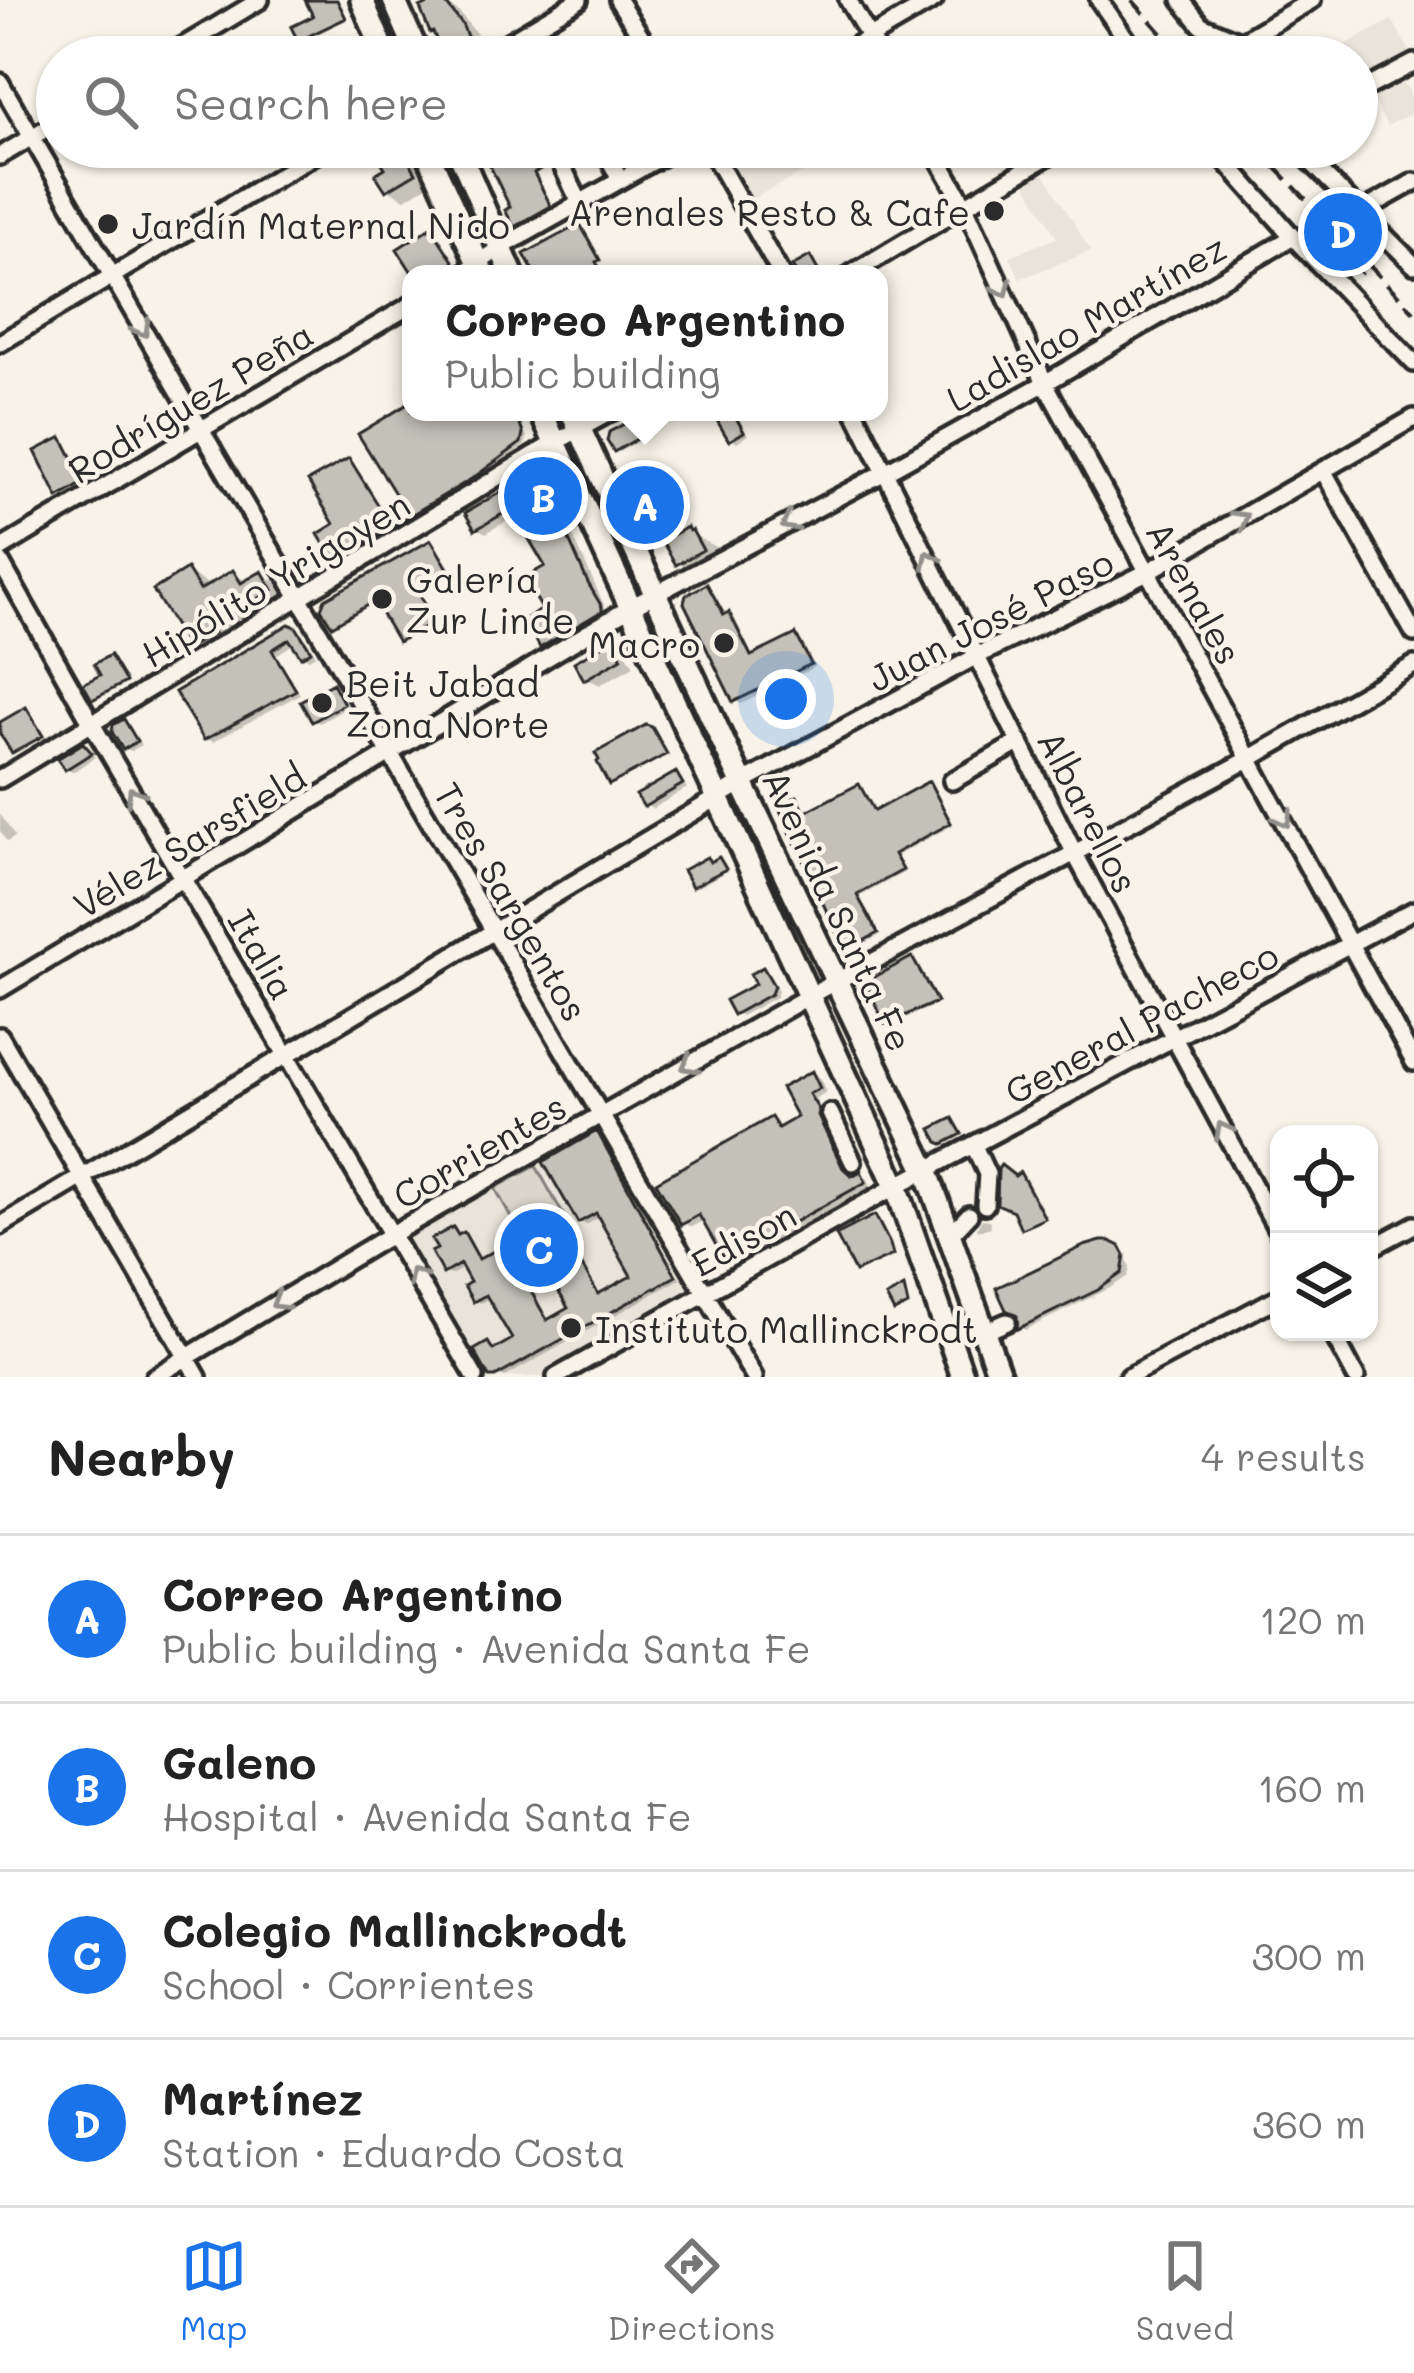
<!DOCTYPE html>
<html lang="en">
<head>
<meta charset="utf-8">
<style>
	body { margin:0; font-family:Mali,sans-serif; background:#f2f2f2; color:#222 }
	.controls { position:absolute; right:36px; bottom:36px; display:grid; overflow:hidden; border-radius:24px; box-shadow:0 3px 9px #0004 }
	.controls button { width:108px; height:108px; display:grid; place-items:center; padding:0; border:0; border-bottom:3px solid #e0e0e0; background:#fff; color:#222; font:60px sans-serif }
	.you { position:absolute; left:786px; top:699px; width:42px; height:42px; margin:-30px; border:9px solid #fff; border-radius:50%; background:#1a73e8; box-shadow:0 0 0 18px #1a73e833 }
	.badge { display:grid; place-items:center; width:78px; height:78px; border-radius:50%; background:#1a73e8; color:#fff; font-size:39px; font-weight:700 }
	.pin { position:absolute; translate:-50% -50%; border:6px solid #fff; box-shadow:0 3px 12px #0006 }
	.popup { position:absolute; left:402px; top:265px; width:486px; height:156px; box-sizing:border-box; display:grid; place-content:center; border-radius:24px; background:#fff; filter:drop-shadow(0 3px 9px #0005); font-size:39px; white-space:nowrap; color:#767676 }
	.popup b { font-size:45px; color:#222 }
	.popup::after { content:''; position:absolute; left:50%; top:100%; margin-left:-24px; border:24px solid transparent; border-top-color:#fff }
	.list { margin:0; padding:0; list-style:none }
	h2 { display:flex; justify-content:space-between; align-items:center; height:156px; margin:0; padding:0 48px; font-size:51px }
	h2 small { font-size:39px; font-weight:400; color:#767676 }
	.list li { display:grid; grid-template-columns:78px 1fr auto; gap:36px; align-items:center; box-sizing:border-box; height:168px; padding:0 48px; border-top:3px solid #e0e0e0 }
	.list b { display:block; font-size:45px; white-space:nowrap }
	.list p { margin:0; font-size:39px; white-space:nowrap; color:#767676 }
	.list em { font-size:39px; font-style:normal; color:#767676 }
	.icon { flex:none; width:66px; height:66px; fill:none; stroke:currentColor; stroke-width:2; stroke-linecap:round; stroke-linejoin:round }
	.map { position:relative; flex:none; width:1414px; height:1377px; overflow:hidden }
	.search { position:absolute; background:#fff; box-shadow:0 3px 9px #0004; left:36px; right:36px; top:36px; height:132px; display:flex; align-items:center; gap:30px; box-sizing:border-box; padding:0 42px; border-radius:66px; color:#767676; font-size:45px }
	.sheet { height:828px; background:#fff }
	nav { display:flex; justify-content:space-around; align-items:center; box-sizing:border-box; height:168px; border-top:3px solid #e0e0e0; background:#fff; font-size:33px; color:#767676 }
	nav a { display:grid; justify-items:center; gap:6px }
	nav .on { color:#1a73e8 }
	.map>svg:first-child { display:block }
</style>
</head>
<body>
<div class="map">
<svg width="1414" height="1377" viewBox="0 0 1414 1377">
	<rect width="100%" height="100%" fill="#f7f3e8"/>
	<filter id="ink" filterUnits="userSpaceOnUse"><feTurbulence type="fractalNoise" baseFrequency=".00833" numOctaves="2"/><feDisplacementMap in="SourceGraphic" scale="24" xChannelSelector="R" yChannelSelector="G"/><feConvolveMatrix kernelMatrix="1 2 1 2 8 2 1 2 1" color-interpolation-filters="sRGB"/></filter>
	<g filter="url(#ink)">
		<path fill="#e8e4da" d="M1392 20 1412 55 1360 83 1357 77V57H1346L1341 47Z
			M1402 79 1414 102V112L1387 126 1371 96Z
			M727 147H828L833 157 750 200 723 149Z
			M1043 172 1091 251 1020 279 1010 256 1057 238 1025 182Z
			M601 1115 706 1293 556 1377H475L392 1234Z"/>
		<path fill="#dad6cc" stroke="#82807c" stroke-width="3" d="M536 1166 574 1234 533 1257 495 1188Z"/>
		<path fill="#0003" d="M309 0H336L347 20 303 41 300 39 317 17Z
			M441 1 459 12 479 37 488 57H447Z
			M344 46 362 57H325Z
			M376 147H413L432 183 405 199 388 189 389 169Z
			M486 147H533L546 168 534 175 551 207 518 226 516 224 514 209Z
			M411 405V412H516L527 437 525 445 478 480 341 561 336 559 338 525 349 462 354 464 385 513 403 501Z
			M716 412H735L748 435 737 442 731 439Z
			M647 415 657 430 619 452 616 450Z
			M62 441 67 444 89 486 66 499 61 495Z
			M533 476 550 485 609 616 552 651 542 646 551 529 538 503 486 533 477 528Z
			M687 531 721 550 730 567 707 579 678 563Z
			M433 544 449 572 417 591 435 622 403 641 378 601 336 625 334 624Z
			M187 572 211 586 233 573 248 582 262 574 285 587 294 603 232 642 234 646 212 659 190 646Z
			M707 587 713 591 727 616 735 619 754 658 796 638 802 641 815 667 741 704 735 700Z
			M295 629 303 634 316 655 309 659 303 655 295 643 276 655 300 694 213 742 206 738 179 693Z
			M612 644 626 652 634 666 600 685 586 678Z
			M113 660 127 684 97 699 94 697Z
			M333 687 339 690 348 707 320 723 314 720Z
			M124 723 130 726 141 745 131 751 125 748Z
			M89 750 95 757 73 772 67 768Z
			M676 776 687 788 652 809 646 805Z
			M929 785 953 825 896 856 905 872 859 897 880 935 851 950 848 948 796 800 807 814 859 787 875 813Z
			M0 814 15 837 7 842 0 831Z
			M722 862 727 871 698 887 695 885 712 864Z
			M915 962 938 1004 891 1024 888 1022Z
			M763 970 769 974 778 991 776 997 741 1016 736 1012 759 985Z
			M812 1074 820 1078 826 1092 815 1099 825 1116 824 1122 850 1176 854 1179 861 1174 868 1179 871 1186 735 1263 727 1259 705 1220 691 1227 683 1223 771 1120 782 1130 801 1118Z
			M597 1134 603 1138 680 1279 505 1377H493L488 1345 496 1352 516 1341 491 1297 481 1303 475 1300 474 1283 465 1267 451 1275 445 1272 453 1230 461 1237 469 1239 482 1261 505 1248 511 1252 550 1322 572 1309 581 1267 587 1271 601 1296 635 1277 601 1216 586 1225 580 1221Z
			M1020 1176 1026 1179 1045 1215 1023 1225 1017 1179Z
			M982 1219 989 1220 991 1227 978 1231 977 1228Z
			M1109 1244 1125 1253 1130 1268 1128 1276 1110 1288 1025 1330 1020 1327V1315Z"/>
		<path fill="#c4c1b9" stroke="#2b2b2b" stroke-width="3" d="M305 0H337L346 18 298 41 291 27 313 16Z
			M437 0H443L462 24 473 51 458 57H444L433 32 430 33 420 8Z
			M372 147H401L416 173 386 191 375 174 385 168Z
			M504 147H534L545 166 534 173 551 206 514 227 505 210 510 207 486 158Z
			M580 224 600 260 596 262 603 274H535L524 254Z
			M431 227 455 264 441 274H413L397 249Z
			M810 256 820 274H797L792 266Z
			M411 402V412H515L523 433 521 443 473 478 334 561 318 534 334 524 308 481 349 458 382 511 399 500 358 434Z
			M647 412 656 428 614 452 607 441 609 432Z
			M712 412H733L744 432 729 441Z
			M62 437 85 482 58 498 35 451Z
			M533 473 541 476 588 583 602 607V611L540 648 525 619 542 609 524 578 545 566 529 539 547 528 532 497 475 530 465 513Z
			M668 483 675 498 645 513 638 498Z
			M687 527 689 531 692 530 703 550 676 565 662 541Z
			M431 540 449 570 416 589 435 621 398 642 374 601 332 626 321 609 325 599Z
			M187 569 200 590 233 570 241 583 262 571 273 590 218 622 211 628 214 633 188 648 153 590Z
			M707 584 724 615 729 612 751 656 796 634 811 664 733 702 684 603 686 595Z
			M289 624 296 627 311 651 301 657 289 639 272 650 296 690 204 740 175 692Z
			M612 640 622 658 584 680 574 662Z
			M110 655 126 682 92 700 83 684 100 675 94 664Z
			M333 683 344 704 312 722 300 701Z
			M26 707 43 736 12 753 0 734V722Z
			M124 719 137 741 123 750 112 732 113 725Z
			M646 725 652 727 667 754 609 785 597 762 599 760 595 753Z
			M83 743 92 753 65 770 57 759Z
			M676 772 683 784 644 807 636 795Z
			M929 781 951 823 894 854 903 870 857 895 878 933 845 951 778 806 797 796 805 812 859 784 874 811Z
			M707 857 710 862 719 857 726 869 692 887 683 870Z
			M912 957 937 1002 885 1024 865 982Z
			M763 967 774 986 771 994 733 1015 725 1000 755 984 750 974Z
			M812 1071 820 1088 809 1094 819 1110 818 1116 843 1168 852 1176 861 1171 866 1182 725 1261 699 1215 681 1225 656 1182 771 1117 778 1128 797 1117 781 1088Z
			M953 1118 962 1134 943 1144 938 1142 931 1129Z
			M597 1131 676 1276 495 1377H489L474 1350 488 1342 493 1350 512 1339 486 1295 473 1302 464 1286 470 1282 460 1264 443 1274 431 1252 437 1249 431 1239 453 1227 458 1235 464 1232 479 1259 505 1245 547 1320 568 1308 552 1280 581 1264 598 1294 631 1276 596 1213 578 1223 543 1162Z
			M1001 1165 1015 1176 1020 1172 1045 1218 1021 1229 1013 1211 997 1204 998 1169Z
			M875 1215 890 1244 893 1255 855 1272 836 1235Z
			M1101 1241H1110L1120 1246 1125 1255 1122 1273 1098 1290 1017 1329V1316L1006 1310 996 1288 1084 1246Z
			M904 1287 908 1305 894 1312 886 1297Z"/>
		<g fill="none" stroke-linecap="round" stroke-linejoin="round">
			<defs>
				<path id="minor" d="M618 0 654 57
					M848 0 881 57
					M1099 0 1139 57
					M1181 0 1201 25 1263 51 1269 57
					M165 57 260 0
					M483 57 579 0
					M836 57 934 0
					M1215 57 1312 0
					M0 82C249 515 503 945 754 1377
					M1357 93 1414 63
					M553 147 580 203
					M603 147 620 180
					M709 147 781 274
					M932 147 965 206 1045 383 1414 1062
					M1213 147 1293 237 1414 363
					M1299 147 1308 159 1414 265
					M0 156 57 122
					M1362 211 1414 182
					M462 274 500 248 679 147
					M851 274 1063 147
					M0 343 328 147
					M855 412 1075 854 1279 1233
					M1324 472 1414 633
					M0 549 411 305
					M0 561 92 724 475 1377
					M0 779 554 443 611 412
					M952 781 1020 742
					M0 989 631 607 887 471 1045 383 1293 237
					M0 1036 198 1377
					M830 1113 853 1162
					M974 1146 987 1174 985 1205
					M0 1226 742 783 977 656 1149 571 1414 418
					M949 1236 969 1215
					M1369 1249 1414 1225
					M984 1332 1007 1322
					M1332 1332 1356 1377
					M154 1377 392 1234 809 996 1251 758 1414 665
					M556 1377 896 1186 1414 910
					M1128 1377 1279 1297"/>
				<path id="major" d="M362 0 386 57
					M394 0 419 57
					M425 147 483 274
					M457 147 512 274
					M541 412 896 1186 963 1377
					M572 412 742 783 927 1172 1000 1377"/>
			</defs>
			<use href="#minor" stroke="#2b2b2b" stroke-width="24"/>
			<use href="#major" stroke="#2b2b2b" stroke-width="30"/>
			<path stroke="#2b2b2b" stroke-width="3" stroke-dasharray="12 9" stroke-linecap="butt" d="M1354 266 1363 275
				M519 412 521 416"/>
			<use href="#minor" stroke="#f7f3e8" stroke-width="15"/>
			<use href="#major" stroke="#f7f3e8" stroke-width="21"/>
			<path stroke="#2b2b2b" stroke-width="4.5" stroke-dasharray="18 9" stroke-linecap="butt" d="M1132 0 1183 57
				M1256 147 1414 312"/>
			<path stroke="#2b2b2b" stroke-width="3" stroke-dasharray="12 9" stroke-linecap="butt" d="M1354 266 1376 247"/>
		</g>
		<defs><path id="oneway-chevron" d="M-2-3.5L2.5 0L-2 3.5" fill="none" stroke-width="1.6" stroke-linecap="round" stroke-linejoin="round" transform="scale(3)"/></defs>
		<g stroke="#918f8a">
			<use href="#oneway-chevron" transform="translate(1003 289) rotate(66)"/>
			<use href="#oneway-chevron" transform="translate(142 329) rotate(60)"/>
			<use href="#oneway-chevron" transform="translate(1241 519) rotate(-30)"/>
			<use href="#oneway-chevron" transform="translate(789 523) rotate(152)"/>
			<use href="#oneway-chevron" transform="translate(930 559) rotate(-116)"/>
			<use href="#oneway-chevron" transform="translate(134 795) rotate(-121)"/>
			<use href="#oneway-chevron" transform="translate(1284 819) rotate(62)"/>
			<use href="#oneway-chevron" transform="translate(689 1065) rotate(150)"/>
			<use href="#oneway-chevron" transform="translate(1223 1130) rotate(-118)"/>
			<use href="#oneway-chevron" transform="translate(416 1276) rotate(-120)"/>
			<use href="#oneway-chevron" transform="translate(279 1302) rotate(149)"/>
		</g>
	</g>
	<g fill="#2b2b2b" stroke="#f7f3e8" stroke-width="4.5">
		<circle cx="994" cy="211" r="12"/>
		<circle cx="108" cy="224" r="12"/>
		<circle cx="382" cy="599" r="12"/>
		<circle cx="724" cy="643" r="12"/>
		<circle cx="322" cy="703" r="12"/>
		<circle cx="571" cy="1328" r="12"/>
	</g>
	<g text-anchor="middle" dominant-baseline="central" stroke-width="9" stroke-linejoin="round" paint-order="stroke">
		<g font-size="36" fill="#2b2b2b" stroke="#f7f3e8" text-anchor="start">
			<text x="970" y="211" text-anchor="end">Arenales Resto &amp; Cafe</text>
			<text x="132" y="224">Jardín Maternal Nido</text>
			<text x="406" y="578">Galería<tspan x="406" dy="41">Zur Linde</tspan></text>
			<text x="700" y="643" text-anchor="end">Macro</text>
			<text x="346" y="682">Beit Jabad<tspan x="346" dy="41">Zona Norte</tspan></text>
			<text x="595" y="1328">Instituto Mallinckrodt</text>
		</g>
		<g font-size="36" fill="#2b2b2b" stroke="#f7f3e8">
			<text transform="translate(1086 322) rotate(-30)">Ladislao Martínez</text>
			<text transform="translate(190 401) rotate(-31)">Rodríguez Peña</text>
			<text transform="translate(275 578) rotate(-31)">Hipólito Yrigoyen</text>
			<text transform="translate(1195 592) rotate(61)">Arenales</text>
			<text transform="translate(990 619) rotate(-27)">Juan José Paso</text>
			<text transform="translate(1089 811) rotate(63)">Albarellos</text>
			<text transform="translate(189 840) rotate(-31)">Vélez Sarsfield</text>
			<text transform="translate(512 901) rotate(60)">Tres Sargentos</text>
			<text transform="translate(839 910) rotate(65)">Avenida Santa Fe</text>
			<text transform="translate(263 954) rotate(60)">Italia</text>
			<text transform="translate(1141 1022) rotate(-28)">General Pacheco</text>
			<text transform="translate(479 1150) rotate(-30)">Corrientes</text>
			<text transform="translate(743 1238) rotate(-29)">Edison</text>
		</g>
	</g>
</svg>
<div class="controls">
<button><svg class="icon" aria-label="locate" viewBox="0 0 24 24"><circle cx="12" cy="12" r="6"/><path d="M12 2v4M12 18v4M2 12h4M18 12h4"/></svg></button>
<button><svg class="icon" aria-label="layers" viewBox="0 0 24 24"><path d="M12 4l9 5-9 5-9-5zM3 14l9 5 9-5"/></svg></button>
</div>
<div class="you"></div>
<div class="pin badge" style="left:645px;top:505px">A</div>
<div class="popup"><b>Correo Argentino</b>Public building</div>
<div class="pin badge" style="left:543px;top:496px">B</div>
<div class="pin badge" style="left:539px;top:1248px">C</div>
<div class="pin badge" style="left:1343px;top:232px">D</div>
<div class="search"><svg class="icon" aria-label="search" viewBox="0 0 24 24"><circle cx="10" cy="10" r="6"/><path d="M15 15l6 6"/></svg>Search here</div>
</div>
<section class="sheet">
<h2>Nearby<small>4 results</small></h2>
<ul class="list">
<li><span class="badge">A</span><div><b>Correo Argentino</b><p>Public building · Avenida Santa Fe</p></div><em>120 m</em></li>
<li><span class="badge">B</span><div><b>Galeno</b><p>Hospital · Avenida Santa Fe</p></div><em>160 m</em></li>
<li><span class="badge">C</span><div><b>Colegio Mallinckrodt</b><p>School · Corrientes</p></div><em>300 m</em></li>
<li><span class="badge">D</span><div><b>Martínez</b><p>Station · Eduardo Costa</p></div><em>360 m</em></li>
</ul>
</section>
<nav>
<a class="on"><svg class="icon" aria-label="map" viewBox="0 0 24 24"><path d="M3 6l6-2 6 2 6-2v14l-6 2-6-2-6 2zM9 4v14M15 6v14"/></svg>Map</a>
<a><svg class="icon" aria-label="directions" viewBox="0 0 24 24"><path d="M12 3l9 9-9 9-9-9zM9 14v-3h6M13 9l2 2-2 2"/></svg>Directions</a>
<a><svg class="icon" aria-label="saved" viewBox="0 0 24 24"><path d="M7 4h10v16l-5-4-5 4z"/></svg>Saved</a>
</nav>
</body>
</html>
